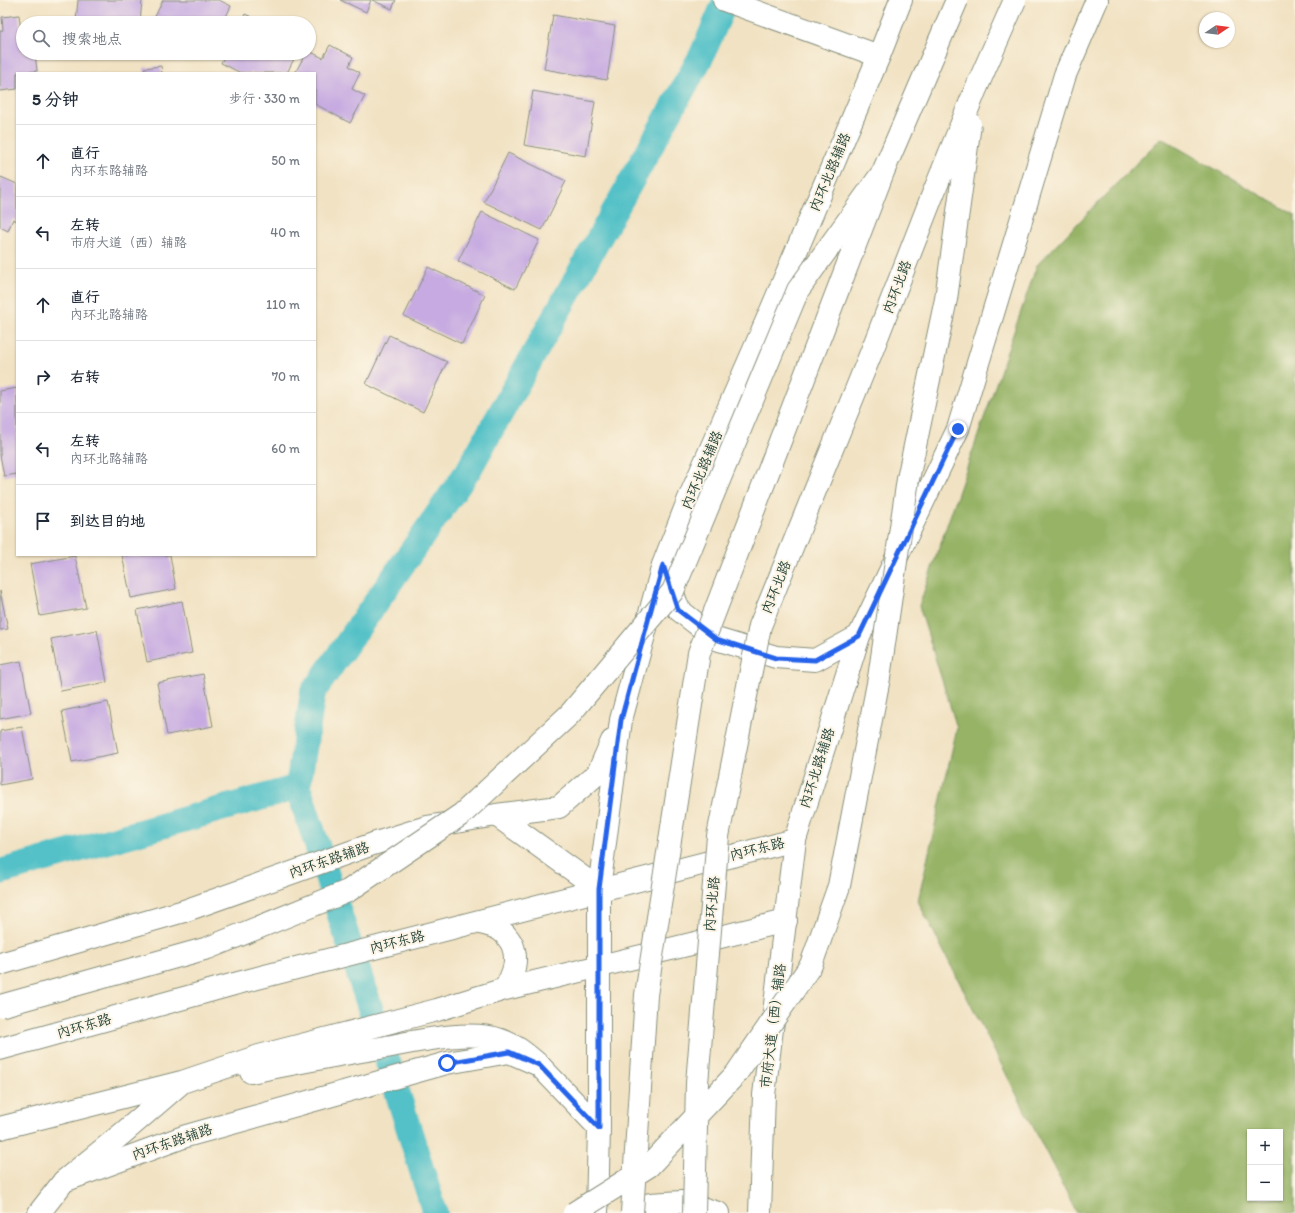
<!DOCTYPE html>
<html lang="zh">
<head>
<meta charset="utf-8">
<style>
	body { margin:0; font-family:Itim,"LXGW WenKai TC",sans-serif; background:#f2f2f3; color:#1f2937 }
	.controls { position:absolute; right:12px; bottom:12px; display:grid; overflow:hidden; border-radius:0px; box-shadow:0 1px 3px #0004 }
	.controls button { width:36px; height:36px; display:grid; place-items:center; padding:0; border:0; border-bottom:1px solid #e0e1e3; background:#fff; color:#1f2937; font:20px sans-serif }
	.compass { position:absolute; left:1199px; top:12px; width:36px; height:36px; border-radius:50%; background:#fff; box-shadow:0 1px 3px #0004; rotate:77deg }
	.stop { position:absolute; width:12px; height:12px; margin:-9px; border:3px solid #2563eb; border-radius:50%; background:#fff }
	.stop.end { background:#2563eb; border-color:#fff; box-shadow:0 1px 4px #0008 }
	.list { margin:0; padding:0; list-style:none }
	h2 { display:flex; justify-content:space-between; align-items:center; height:52px; margin:0; padding:0 16px; font-size:17px }
	h2 small { font-size:13px; font-weight:400; color:#747a83 }
	.list li { display:grid; grid-template-columns:26px 1fr auto; gap:12px; align-items:center; box-sizing:border-box; height:72px; padding:0 16px; border-top:1px solid #e0e1e3 }
	.list b { display:block; font-size:15px; white-space:nowrap }
	.list p { margin:0; font-size:13px; white-space:nowrap; color:#747a83 }
	.list em { font-size:13px; font-style:normal; color:#747a83 }
	.icon { flex:none; width:22px; height:22px; fill:none; stroke:currentColor; stroke-width:2; stroke-linecap:round; stroke-linejoin:round }
	.map { position:relative; flex:none; width:1295px; height:1213px; overflow:hidden }
	.search { position:absolute; background:#fff; box-shadow:0 1px 3px #0004; left:16px; top:16px; width:300px; height:44px; display:flex; align-items:center; gap:10px; box-sizing:border-box; padding:0 14px; border-radius:22px; color:#747a83; font-size:15px }
	.panel { position:absolute; background:#fff; box-shadow:0 1px 3px #0004; left:16px; top:72px; width:300px; height:484px; border-radius:0px }
	.map>svg:first-child { display:block }
</style>
</head>
<body>
<div class="map">
<svg width="1295" height="1213" viewBox="0 0 1295 1213">
	<rect width="100%" height="100%" fill="#fcf5e5"/>
	<filter id="ink" filterUnits="userSpaceOnUse"><feTurbulence type="fractalNoise" baseFrequency=".025" numOctaves="2"/><feDisplacementMap in="SourceGraphic" scale="8" xChannelSelector="R" yChannelSelector="G"/><feConvolveMatrix kernelMatrix="1 2 1 2 8 2 1 2 1" color-interpolation-filters="sRGB"/></filter>
	<filter id="wash" filterUnits="userSpaceOnUse"><feTurbulence type="fractalNoise" baseFrequency=".012" numOctaves="4" result="noise"/><feDisplacementMap in="SourceGraphic" scale="16" xChannelSelector="R" yChannelSelector="G"/><feGaussianBlur stdDeviation="0.9" result="paint"/><feColorMatrix in="noise" values="0 0 0 0 0 0 0 0 0 0 0 0 0 0 0 0 0 1.4 0 .05"/><feComposite in="paint" operator="in"/></filter>
	<g filter="url(#wash)">
		<rect width="100%" height="100%" fill="#f1e2c3"/>
		<path fill="#96b366" stroke="#5a784d" fill-rule="evenodd" d="M1161 138 1295 215V1213H1077L918 901 957 728 919 606 1037 265ZM1250 1132H1280V1198H1250Z"/>
		<g fill="none" stroke-linecap="round" stroke-linejoin="round">
			<path stroke="#53c1c7" stroke-width="26" d="M0 872 298 787
				M378 1032 298 787 313 692 468 471 701 57 726 0
				M388 1062 435 1213"/>
		</g>
		<g id="blocks">
			<path fill="#c6aae1" d="M78 0H142L140 23H92L76 22Z
				M163 0H219L231 6 223 23H152Z
				M340 0H371L366 12Z
				M372 0H396L392 9Z
				M245 14 264 23H241Z
				M19 15 22 42H23V53H35L37 71 17 73V89L0 91V31L3 30 2 17Z
				M553 15 615 26 607 80 544 69Z
				M330 45 353 57 349 66 360 73 352 89 365 96 350 123 315 104V73H295L306 53H309V51L323 58Z
				M226 53H297L287 73H241L221 63Z
				M161 66 162 73H145L144 68Z
				M533 91 595 102 586 156 524 145Z
				M508 153 566 181 542 230 484 202Z
				M1 177 17 184V221L13 219 8 231 0 227V180Z
				M482 212 539 240 515 289 458 261Z
				M428 267 485 295 462 344 404 316Z
				M389 335 447 362 423 412 366 384Z
				M17 388V474L4 476 0 455V391Z
				M122 555H170L176 589 131 598Z
				M75 556 86 608 40 616 30 564Z
				M0 591 8 629 0 630Z
				M182 601 192 653 147 662 137 610Z
				M97 630 107 682 61 691 51 639Z
				M21 661 31 713 0 719V665Z
				M203 674 213 726 167 735 157 683Z
				M108 702 118 753 72 762 62 711Z
				M22 727 32 779 0 785V731Z"/>
		</g>
	</g>
	<g filter="url(#ink)">
		<use href="#blocks" fill-opacity="0" stroke="#88907c" stroke-width="1"/>
		<g fill="none" stroke-linecap="round" stroke-linejoin="round">
			<defs>
				<path id="minor" d="M724 0 879 56"/>
				<path id="major" d="M666 575 679 610 716 639 776 657 815 660 859 636
					M496 815 599 889
					M0 964 184 911 373 844 427 827 496 815 559 807 598 773 612 741
					M39 1213 64 1181 186 1136 447 1063 509 1052 539 1065 599 1128
					M597 1213 599 1128V889L621 720 663 565 688 501 770 313 879 56 901 0
					M633 1213 650 1204 682 1202 718 1213
					M760 1213 764 1095 795 840 859 636 958 429 1065 75 1097 0"/>
				<path id="highway" d="M476 922C484 924 493 925 500 930 505 933 509 939 512 944 519 961 513 974 505 989
					M0 1049 238 983 795 840
					M251 1072C296 1063 341 1054 386 1047 418 1041 470 1029 501 1040 516 1045 527 1055 539 1065
					M0 1128 182 1082 259 1056 437 1010 505 989 786 921
					M64 1181 123 1133 180 1084"/>
			</defs>
			<use href="#minor" stroke="#88907c" stroke-width="24"/>
			<use href="#major" stroke="#88907c" stroke-width="24"/>
			<use href="#highway" stroke="#88907c" stroke-width="24"/>
			<use href="#minor" stroke="#fff" stroke-width="22"/>
			<use href="#major" stroke="#fff" stroke-width="22"/>
			<use href="#highway" stroke="#fff" stroke-width="22"/>
			<defs>
				<path id="highway-bridge" d="M0 1006 208 948 348 891 462 814 570 714 673 591 798 290 883 172
					M574 1213 649 1166 736 1074 811 965 839 886 879 678 908 479 946 299 970 124
					M632 1213 646 995 699 653 883 172 957 0
					M694 1213 697 1083 718 836 760 626 871 353 931 199 975 91 1015 0"/>
			</defs>
			<use href="#highway-bridge" stroke="#88907c" stroke-width="24" stroke-linecap="butt"/>
			<use href="#highway-bridge" stroke="#fff" stroke-width="22"/>
		</g>
	</g>
	<g fill="none" stroke-linecap="round" stroke-linejoin="round" filter="url(#ink)">
		<path stroke="#2563eb" stroke-width="5" d="M447 1063 509 1052 539 1065 599 1128V889L621 720 663 565 678 610 716 639 776 658 815 660 859 636 958 429"/>
	</g>
	<g text-anchor="middle" dominant-baseline="central" stroke-width="4" stroke-linejoin="round" paint-order="stroke">
		<g font-size="14" fill="#1f3d34" stroke="#fcf5e5">
			<text transform="translate(830 172) rotate(-67)">内环北路辅路</text>
			<text transform="translate(897 287) rotate(-69)">内环北路</text>
			<text transform="translate(702 470) rotate(-67)">内环北路辅路</text>
			<text transform="translate(776 587) rotate(-68)">内环北路</text>
			<text transform="translate(817 768) rotate(-72)">内环北路辅路</text>
			<text transform="translate(757 849) rotate(-14)">内环东路</text>
			<text transform="translate(329 860) rotate(-19)">内环东路辅路</text>
			<text transform="translate(712 904) rotate(-85)">内环北路</text>
			<text transform="translate(397 942) rotate(-14)">内环东路</text>
			<text transform="translate(84 1026) rotate(-16)">内环东路</text>
			<text transform="translate(773 1026) rotate(-83)">市府大道（西）辅路</text>
			<text transform="translate(172 1142) rotate(-19)">内环东路辅路</text>
		</g>
	</g>
</svg>
<div class="controls">
<button>+</button>
<button>−</button>
</div>
<svg class="compass" viewBox="-18 -18 36 36"><path d="M0-13l5 13h-10z" fill="#e53935"/><path d="M0 13l5-13h-10z" fill="#747a83"/></svg>
<div class="stop" style="left:447px;top:1063px"></div>
<div class="stop end" style="left:958px;top:429px"></div>
<div class="search"><svg class="icon" aria-label="search" viewBox="0 0 24 24"><circle cx="10" cy="10" r="6"/><path d="M15 15l6 6"/></svg>搜索地点</div>
<section class="panel">
<h2>5 分钟<small>步行 · 330 m</small></h2>
<ul class="list">
<li><svg class="icon" aria-label="ahead" viewBox="0 0 24 24"><path d="M12 20V5M6 11l6-6 6 6"/></svg><div><b>直行</b><p>内环东路辅路</p></div><em>50 m</em></li>
<li><svg class="icon" aria-label="left" viewBox="0 0 24 24"><path d="M17 20v-9H6M10 6l-5 5 5 5"/></svg><div><b>左转</b><p>市府大道（西）辅路</p></div><em>40 m</em></li>
<li><svg class="icon" aria-label="ahead" viewBox="0 0 24 24"><path d="M12 20V5M6 11l6-6 6 6"/></svg><div><b>直行</b><p>内环北路辅路</p></div><em>110 m</em></li>
<li><svg class="icon" aria-label="right" viewBox="0 0 24 24"><path d="M7 20v-9h11M14 6l5 5-5 5"/></svg><div><b>右转</b></div><em>70 m</em></li>
<li><svg class="icon" aria-label="left" viewBox="0 0 24 24"><path d="M17 20v-9H6M10 6l-5 5 5 5"/></svg><div><b>左转</b><p>内环北路辅路</p></div><em>60 m</em></li>
<li><svg class="icon" aria-label="arrive" viewBox="0 0 24 24"><path d="M6 21V4h12l-3 4 3 4H6"/></svg><div><b>到达目的地</b></div></li>
</ul>
</section>
</div>
</body>
</html>
